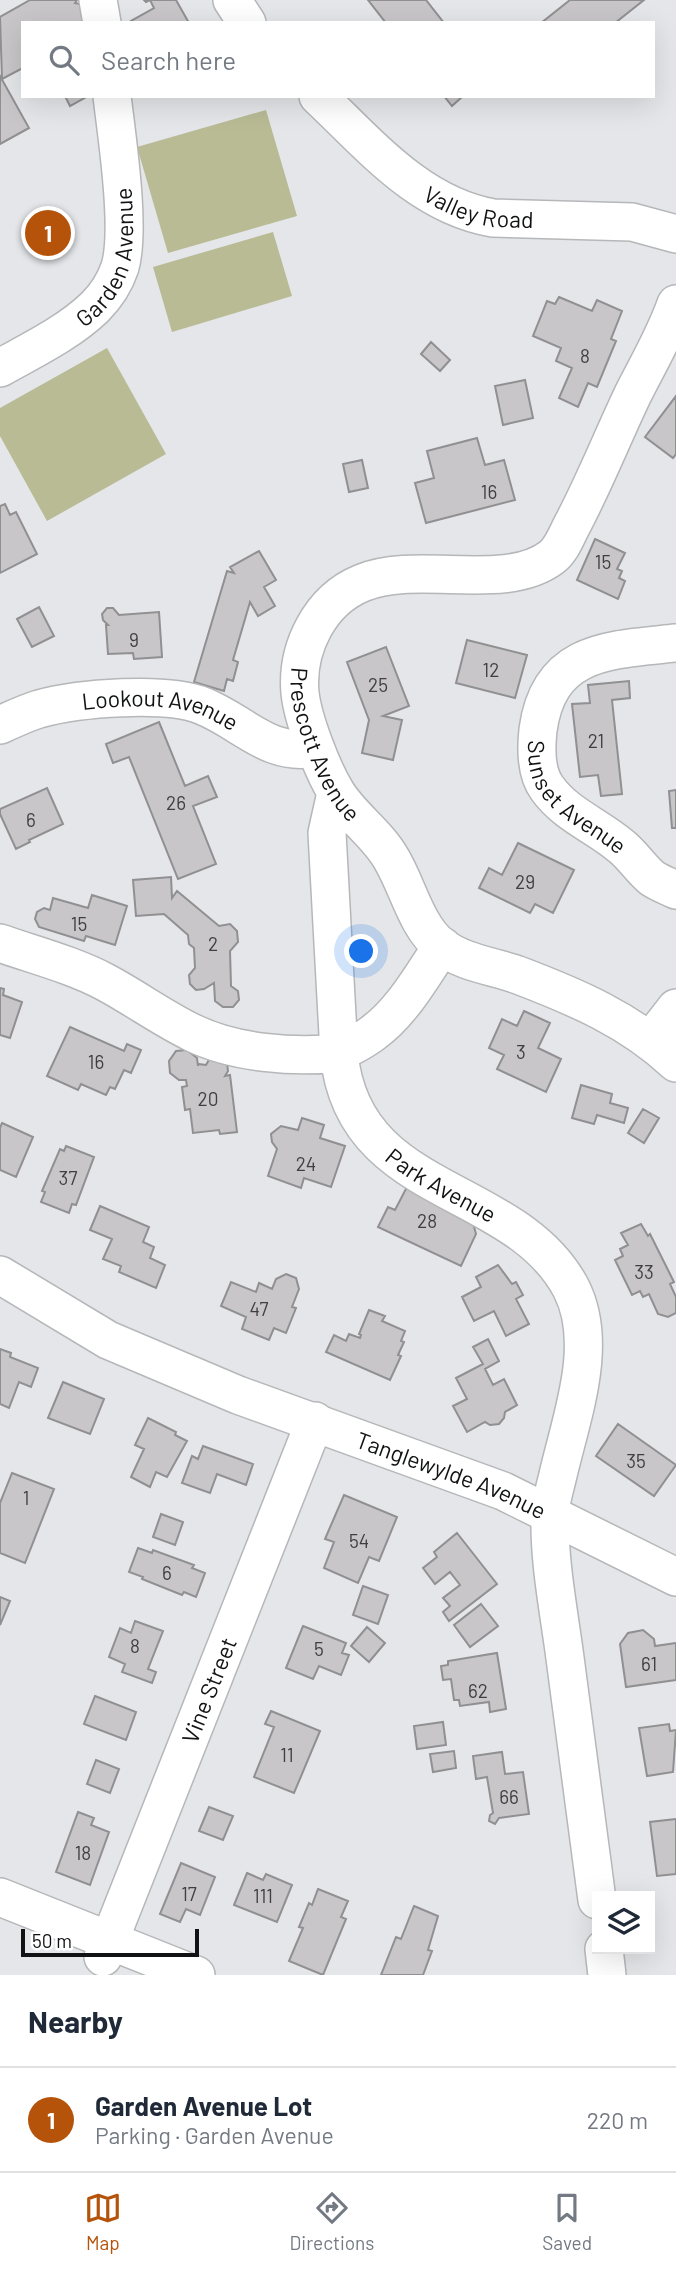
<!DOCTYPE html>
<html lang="en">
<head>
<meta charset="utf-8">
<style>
	body { margin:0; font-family:Barlow,sans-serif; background:#f6f6f7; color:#1f2937 }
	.controls { position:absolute; right:21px; bottom:21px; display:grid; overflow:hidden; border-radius:0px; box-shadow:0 7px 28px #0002 }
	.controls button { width:63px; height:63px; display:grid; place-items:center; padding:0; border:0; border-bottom:2px solid #e0e1e3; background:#fff; color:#1f2937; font:35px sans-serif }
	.scale { position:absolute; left:21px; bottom:18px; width:178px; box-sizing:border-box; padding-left:7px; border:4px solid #111213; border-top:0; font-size:19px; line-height:24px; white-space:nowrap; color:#111213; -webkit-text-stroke:5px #fff; paint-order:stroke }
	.you { position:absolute; left:362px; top:952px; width:24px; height:24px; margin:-18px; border:5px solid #fff; border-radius:50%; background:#1a73e8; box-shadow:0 0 0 10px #1a73e833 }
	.badge { display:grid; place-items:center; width:46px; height:46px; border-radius:50%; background:#b45309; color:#fff; font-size:23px; font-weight:700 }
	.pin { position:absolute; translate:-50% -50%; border:4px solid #fff; box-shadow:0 2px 7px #0006 }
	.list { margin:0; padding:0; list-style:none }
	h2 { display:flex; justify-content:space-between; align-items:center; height:91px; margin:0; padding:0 28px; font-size:30px }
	h2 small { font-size:23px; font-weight:400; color:#747a83 }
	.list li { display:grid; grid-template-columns:46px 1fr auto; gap:21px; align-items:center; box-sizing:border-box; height:105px; padding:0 28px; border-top:2px solid #e0e1e3 }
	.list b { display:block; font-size:26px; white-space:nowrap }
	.list p { margin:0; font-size:23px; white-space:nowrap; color:#747a83 }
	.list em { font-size:23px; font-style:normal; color:#747a83 }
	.icon { flex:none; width:38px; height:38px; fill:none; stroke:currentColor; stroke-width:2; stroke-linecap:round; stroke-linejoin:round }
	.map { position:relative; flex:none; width:676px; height:1975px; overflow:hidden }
	.search { position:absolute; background:#fff; box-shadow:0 7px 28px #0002; left:21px; right:21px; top:21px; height:77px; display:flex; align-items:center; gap:18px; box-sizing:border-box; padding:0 24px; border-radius:0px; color:#747a83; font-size:26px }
	.sheet { height:196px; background:#fff }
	nav { display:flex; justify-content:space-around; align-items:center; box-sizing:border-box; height:98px; border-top:2px solid #e0e1e3; background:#fff; font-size:19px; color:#747a83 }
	nav a { display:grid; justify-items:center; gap:4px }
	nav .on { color:#b45309 }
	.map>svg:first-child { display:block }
</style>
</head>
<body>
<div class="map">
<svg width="676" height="1975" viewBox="0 0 676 1975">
	<rect width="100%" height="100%" fill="#e4e6e9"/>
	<path fill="#b9bb95" d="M266 110 297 216 168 253 137 147Z
		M273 232 292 296 172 332 153 267Z
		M107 348 166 454 47 521 0 436V408Z"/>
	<path fill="#c8c6c9" stroke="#908f91" stroke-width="2" d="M30 0H77L75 3 80 4 83 23H23V68L2 79 0 17Z
		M144 0H176L189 23H132L131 21 154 8 150 0 146 2Z
		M368 0H426L444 23H386Z
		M570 0H644L615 23H541Z
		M0 76 29 128 0 144Z
		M65 96H88L70 106Z
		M444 96H463L452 106Z
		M559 297 592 311 597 300 622 311 611 339 616 341 597 387 588 383 578 407 559 398 572 368 556 361 561 348 533 336 547 301 555 304Z
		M431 342 450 360 440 371 421 354Z
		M525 380 533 418 503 425 495 386Z
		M676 396V454L673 458 645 437Z
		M477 438 485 465 504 460 515 500 426 523 415 483 434 478 427 451Z
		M362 460 368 488 349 492 343 464Z
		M5 504 10 515 16 512 37 554 0 573V506Z
		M595 539 625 553 617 569 622 571 619 578 625 581 618 599 577 580Z
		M259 551 276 580 264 587 275 606 258 616 250 602 233 660 238 662 233 681 227 679 224 691 194 682 227 571 234 573 230 567Z
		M39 607 54 636 32 647 17 619Z
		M107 608H113L119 615 159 612 162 657 134 659 133 653 108 654 106 625H108L103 620 102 614Z
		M467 640 527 655 515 698 456 683Z
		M386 647 409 706 383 716 402 720 393 760 362 753 369 720 347 662Z
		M629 681 630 698 612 700 622 794 601 796 598 775 580 777 572 704 590 703 588 685Z
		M159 722 185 786 208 776 217 797 193 806 216 864 178 879 129 757 113 763 106 744Z
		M47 788 63 824 29 840 30 842 16 849 0 814V809Z
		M676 790V828H672L669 791Z
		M518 843 574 870 553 913 535 904 530 913 479 888 489 868 502 875Z
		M171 877 172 898 177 891 219 926 230 924 237 931 238 942 230 951 231 986 238 991 239 1000 233 1007H223L215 1001 214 983 204 989 196 990 190 984 189 975 195 968 194 948 189 944 188 935 164 914 136 916 133 880Z
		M92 895 127 906 115 945 86 936 84 941 39 927 35 919 37 912 44 908 50 910 53 898 88 908Z
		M0 988 4 989 3 995 22 1002 10 1038 0 1035Z
		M524 1011 550 1023 538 1048 561 1059 546 1092 497 1069 504 1055 489 1048 502 1019 517 1026Z
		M70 1027 124 1051 127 1044 141 1050 131 1073 124 1070 115 1089 110 1087 106 1095 81 1084 78 1090 47 1076Z
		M187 1050 197 1058 198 1066V1064L206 1065 210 1058 227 1063 228 1071 225 1076 230 1075 237 1132 220 1134 219 1130 193 1133 190 1109 185 1110 182 1087 187 1086 186 1080H179L170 1073 169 1061 176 1051Z
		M581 1085 612 1094 610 1103 628 1108 624 1123 597 1115 594 1124 572 1118Z
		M643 1109 659 1118 644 1143 628 1133Z
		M302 1118 324 1125 320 1138 345 1146 331 1187 304 1178 301 1188 268 1176 277 1149 272 1142 271 1134 281 1126 298 1130Z
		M2 1123 33 1137 16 1177 0 1170V1128Z
		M66 1146 94 1157 76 1205 72 1204 69 1213 41 1202 45 1192 42 1191 60 1149 64 1151Z
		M409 1183 470 1213 476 1234 461 1266 378 1227 388 1207 395 1210Z
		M100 1206 149 1227 143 1242 154 1247 150 1258 165 1265 156 1288 119 1272 121 1266 103 1259 112 1239 90 1230Z
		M641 1224 648 1236 650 1234 674 1282 670 1284 676 1297V1313L668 1317 658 1314 649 1294 643 1297 640 1291 632 1295 615 1260 623 1256 620 1249 628 1245 621 1233Z
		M498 1265 512 1284 516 1282 523 1295 516 1299 529 1324 506 1336 494 1311 474 1321 462 1297 481 1287 476 1277Z
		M286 1274 296 1278 299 1289 292 1307 296 1308 286 1333 274 1328 269 1340 242 1329 246 1317 221 1306 231 1282 256 1292 259 1283 272 1289 276 1279Z
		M369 1310 385 1316 382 1321 405 1331 401 1341 404 1342 398 1355 401 1356 390 1380 326 1352 334 1335 346 1341 349 1334 360 1338 361 1335 359 1334Z
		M488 1339 499 1361 485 1369 493 1385 504 1379 517 1405 505 1412 504 1418 499 1424 490 1425 485 1422 467 1432 453 1406 467 1399 456 1378 483 1364 473 1347Z
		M0 1349 11 1353 10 1357 38 1368 31 1387 19 1382 9 1408 0 1404Z
		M63 1382 104 1399 90 1434 48 1418Z
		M148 1418 176 1432 175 1435 187 1441 167 1477 156 1472 150 1487 131 1477 144 1449 135 1445Z
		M618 1424 676 1465 654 1496 596 1456Z
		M203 1446 253 1464 246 1485 217 1474 210 1493 182 1483 192 1456 198 1459Z
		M12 1473 54 1489 25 1563 0 1553V1503Z
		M344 1495 397 1517 379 1561 369 1557 358 1583 324 1568 334 1542 325 1539Z
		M161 1514 183 1522 175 1545 153 1537Z
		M457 1533 497 1584 449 1621 443 1612 450 1606 443 1598 460 1585 450 1572 435 1584 423 1568 437 1557 434 1552Z
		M138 1548 152 1553 153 1550 194 1565 192 1568 205 1573 196 1597 184 1592 182 1595 142 1579 143 1577 129 1572Z
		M363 1586 388 1595 378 1624 353 1615Z
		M0 1597 10 1601 0 1625Z
		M481 1604 498 1626 470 1647 454 1625Z
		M135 1621 163 1631 148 1669 156 1672 152 1683 122 1672 125 1664 109 1657 120 1628 131 1633Z
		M303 1626 346 1643 342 1653 349 1655 341 1675 319 1666 313 1679 286 1668Z
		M367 1627 385 1643 369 1662 351 1646Z
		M643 1630 654 1639 655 1646 676 1643V1680L626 1687 620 1644 628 1633Z
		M497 1653 506 1709 490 1712 489 1702 460 1706 459 1700H454L451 1679 443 1680 441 1666 448 1665V1661Z
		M95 1696 136 1712 126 1740 84 1724Z
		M271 1711 320 1731 294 1793 254 1777 274 1727 265 1724Z
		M443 1722 446 1745 417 1749 414 1726Z
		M669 1724 670 1731 676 1730 673 1772 647 1776 639 1728Z
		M454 1751 456 1768 433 1772 430 1754Z
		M502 1752 505 1774 523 1772 529 1814 499 1818 495 1824 489 1821 490 1815 493 1813 487 1777 476 1779 473 1756Z
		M96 1760 119 1769 110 1793 87 1784Z
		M209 1807 233 1816 223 1840 199 1831Z
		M78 1812 94 1818 91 1825 109 1832 90 1885 56 1872Z
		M676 1819V1874L657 1876 650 1822Z
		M181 1863 215 1877 200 1915 186 1909 180 1922 160 1914Z
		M247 1873 263 1880 266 1874 292 1885 277 1922 234 1905Z
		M318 1889 348 1901 341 1917 346 1919 323 1975 289 1961 303 1928 299 1927 309 1903 312 1905Z
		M414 1906 438 1916 428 1950 432 1951 423 1975H381L396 1937 401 1939Z"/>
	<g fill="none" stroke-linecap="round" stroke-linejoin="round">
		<defs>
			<g id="minor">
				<path d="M98 0 102 23"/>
				<path d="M232 0 247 23"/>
				<path id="s1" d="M318 96C370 145 419 205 493 218L632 222 676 234"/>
				<path id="s2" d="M676 304C664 338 649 362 633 394 612 438 594 484 571 527 566 537 561 550 552 557 505 593 417 560 362 583 320 600 296 648 300 693 303 720 322 769 336 792 351 817 378 834 392 860 408 887 416 926 441 946 463 963 493 966 518 975 576 997 630 1020 676 1063"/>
				<path id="s3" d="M0 368C32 350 68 333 95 307 106 296 115 282 120 267 131 229 117 138 112 96"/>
				<path id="s4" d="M676 643C610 650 549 649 538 730 536 748 536 773 547 788 566 815 598 826 622 847 633 856 641 869 652 878 659 883 668 886 676 890"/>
				<path id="s5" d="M0 725C13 719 26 713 39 709 78 698 167 691 203 706 243 722 269 757 315 748"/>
				<path d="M336 793 327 833 339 1053C350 1047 363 1041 373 1033 402 1012 422 976 442 946"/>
				<path id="s6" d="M0 943C34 955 73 965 105 982 135 998 162 1018 193 1033 234 1053 294 1058 339 1053 352 1199 515 1182 571 1288 600 1344 571 1418 558 1475 555 1488 550 1503 550 1516 549 1563 559 1612 565 1658 576 1739 587 1820 597 1900"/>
				<path d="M651 1040 676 1008"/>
				<path id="s7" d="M0 1275 108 1340 238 1395 503 1491 676 1577"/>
				<path d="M0 1897 196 1975"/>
				<path d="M604 1949 607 1975"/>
				<path id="s8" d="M103 1957 315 1421"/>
			</g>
		</defs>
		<use href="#minor" stroke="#b5b7b9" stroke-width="40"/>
		<use href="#minor" stroke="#fff" stroke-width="37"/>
	</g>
	<g text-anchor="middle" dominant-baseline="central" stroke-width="7" stroke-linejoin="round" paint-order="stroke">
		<g font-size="19" fill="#3f3f40">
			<text x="585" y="355">8</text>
			<text x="489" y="491">16</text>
			<text x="603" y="561">15</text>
			<text x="134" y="639">9</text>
			<text x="491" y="669">12</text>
			<text x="378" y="684">25</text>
			<text x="596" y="740">21</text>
			<text x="176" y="802">26</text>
			<text x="31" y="819">6</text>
			<text x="525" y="881">29</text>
			<text x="79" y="923">15</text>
			<text x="213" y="943">2</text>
			<text x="521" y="1051">3</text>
			<text x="96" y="1061">16</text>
			<text x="208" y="1098">20</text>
			<text x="306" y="1163">24</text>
			<text x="68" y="1177">37</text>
			<text x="427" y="1220">28</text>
			<text x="644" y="1271">33</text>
			<text x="259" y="1308">47</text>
			<text x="636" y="1460">35</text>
			<text x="26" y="1497">1</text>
			<text x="359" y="1540">54</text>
			<text x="167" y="1572">6</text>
			<text x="135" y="1645">8</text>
			<text x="319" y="1648">5</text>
			<text x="649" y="1663">61</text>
			<text x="478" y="1690">62</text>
			<text x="287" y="1754">11</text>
			<text x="509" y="1796">66</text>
			<text x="83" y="1852">18</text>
			<text x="189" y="1893">17</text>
			<text x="263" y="1895">111</text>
		</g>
		<g font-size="23" fill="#111213" stroke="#fff">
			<text stroke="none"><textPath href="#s1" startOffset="201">Valley Road</textPath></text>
			<text stroke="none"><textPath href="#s3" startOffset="166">Garden Avenue</textPath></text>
			<text stroke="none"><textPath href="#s5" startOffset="166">Lookout Avenue</textPath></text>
			<text stroke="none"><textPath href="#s2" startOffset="668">Prescott Avenue</textPath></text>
			<text stroke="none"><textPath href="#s4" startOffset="266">Sunset Avenue</textPath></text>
			<text stroke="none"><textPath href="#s6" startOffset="539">Park Avenue</textPath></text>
			<text stroke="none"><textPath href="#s7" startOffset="495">Tanglewylde Avenue</textPath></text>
			<text stroke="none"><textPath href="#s8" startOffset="287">Vine Street</textPath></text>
		</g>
	</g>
</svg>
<div class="controls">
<button><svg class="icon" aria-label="layers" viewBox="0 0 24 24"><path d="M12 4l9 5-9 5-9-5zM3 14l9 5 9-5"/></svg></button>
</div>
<div class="scale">50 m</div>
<div class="you"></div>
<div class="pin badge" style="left:48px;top:233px">1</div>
<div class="search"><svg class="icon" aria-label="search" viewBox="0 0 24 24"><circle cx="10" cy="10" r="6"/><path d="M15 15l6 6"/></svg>Search here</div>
</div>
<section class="sheet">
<h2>Nearby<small></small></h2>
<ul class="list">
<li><span class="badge">1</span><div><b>Garden Avenue Lot</b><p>Parking · Garden Avenue</p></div><em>220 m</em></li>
</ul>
</section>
<nav>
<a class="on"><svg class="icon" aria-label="map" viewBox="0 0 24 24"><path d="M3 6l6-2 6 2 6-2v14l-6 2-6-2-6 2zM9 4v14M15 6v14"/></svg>Map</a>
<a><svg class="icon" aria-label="directions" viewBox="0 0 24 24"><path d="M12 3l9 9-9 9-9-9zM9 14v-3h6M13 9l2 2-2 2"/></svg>Directions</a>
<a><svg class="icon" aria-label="saved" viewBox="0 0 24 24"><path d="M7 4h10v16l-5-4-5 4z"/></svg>Saved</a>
</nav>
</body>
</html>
